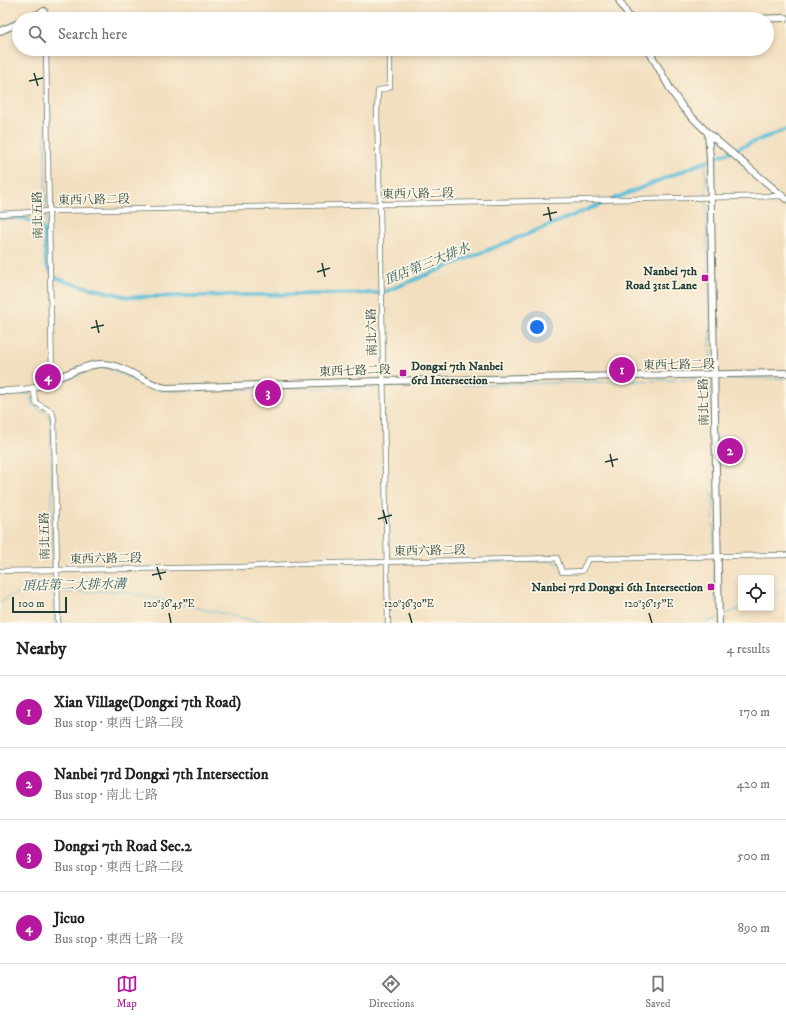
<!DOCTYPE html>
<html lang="en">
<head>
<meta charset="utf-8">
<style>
	body { margin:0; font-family:"IM FELL DW Pica","Noto Serif TC",serif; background:#f2f2f2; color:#222 }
	.controls { position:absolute; right:12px; bottom:12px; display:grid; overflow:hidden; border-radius:4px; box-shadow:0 2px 6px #0003 }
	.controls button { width:36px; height:36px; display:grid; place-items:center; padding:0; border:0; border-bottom:1px solid #e0e0e0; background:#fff; color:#222; font:20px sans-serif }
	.scale { position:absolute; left:12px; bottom:10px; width:55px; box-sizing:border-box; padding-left:4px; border:2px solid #1f3d34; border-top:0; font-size:11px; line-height:14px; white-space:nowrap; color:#1f3d34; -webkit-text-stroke:3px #fcf5e5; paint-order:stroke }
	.you { position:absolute; left:537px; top:327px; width:14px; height:14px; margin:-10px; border:3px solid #fff; border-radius:50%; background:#1a73e8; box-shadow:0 0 0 6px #1a73e833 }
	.badge { display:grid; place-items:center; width:26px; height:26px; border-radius:50%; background:#b5179e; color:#fff; font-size:13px; font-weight:700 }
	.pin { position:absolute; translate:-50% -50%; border:2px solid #fff; box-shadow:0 1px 4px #0006 }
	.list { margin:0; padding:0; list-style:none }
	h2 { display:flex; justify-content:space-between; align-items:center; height:52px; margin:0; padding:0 16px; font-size:17px }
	h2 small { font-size:13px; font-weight:400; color:#767676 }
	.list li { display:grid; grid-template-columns:26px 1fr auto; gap:12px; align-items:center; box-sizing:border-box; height:72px; padding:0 16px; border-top:1px solid #e0e0e0 }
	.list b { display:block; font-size:15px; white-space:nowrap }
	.list p { margin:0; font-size:13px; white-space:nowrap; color:#767676 }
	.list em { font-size:13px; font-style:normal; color:#767676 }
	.icon { flex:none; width:22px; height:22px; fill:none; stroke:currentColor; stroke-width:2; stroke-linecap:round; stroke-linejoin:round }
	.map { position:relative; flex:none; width:786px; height:623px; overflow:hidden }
	.search { position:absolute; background:#fff; box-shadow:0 2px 6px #0003; left:12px; right:12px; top:12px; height:44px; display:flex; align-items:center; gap:10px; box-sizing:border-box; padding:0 14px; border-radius:22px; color:#767676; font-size:15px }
	.sheet { height:340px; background:#fff }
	nav { display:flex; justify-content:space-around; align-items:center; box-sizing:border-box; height:56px; border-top:1px solid #e0e0e0; background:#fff; font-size:11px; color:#767676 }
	nav a { display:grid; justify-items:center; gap:2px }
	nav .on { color:#b5179e }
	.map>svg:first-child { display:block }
</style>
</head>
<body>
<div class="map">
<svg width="786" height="623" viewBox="0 0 786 623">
	<rect width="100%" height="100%" fill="#fcf5e5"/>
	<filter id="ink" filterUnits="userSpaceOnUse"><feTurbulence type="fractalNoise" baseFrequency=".025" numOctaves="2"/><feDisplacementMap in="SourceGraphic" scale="8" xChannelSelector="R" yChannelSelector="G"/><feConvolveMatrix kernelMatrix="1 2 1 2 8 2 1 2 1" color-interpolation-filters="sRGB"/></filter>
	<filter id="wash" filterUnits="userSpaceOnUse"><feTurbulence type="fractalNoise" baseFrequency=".012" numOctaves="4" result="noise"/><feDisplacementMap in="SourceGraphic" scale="16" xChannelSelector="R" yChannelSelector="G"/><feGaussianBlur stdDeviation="0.9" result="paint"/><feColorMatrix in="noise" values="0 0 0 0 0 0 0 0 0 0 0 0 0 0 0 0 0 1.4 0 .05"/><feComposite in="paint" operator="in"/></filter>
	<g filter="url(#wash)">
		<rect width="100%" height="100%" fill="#f2dfc0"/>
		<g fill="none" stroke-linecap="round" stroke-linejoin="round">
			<path stroke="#59bdd7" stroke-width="1" d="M44 49 46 208
				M706 161V197
				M706 200 711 372
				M43 231 46 228V214
				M106 368C125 374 143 389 163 391
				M718 379 786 378
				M711 380 712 438
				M385 387 711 379
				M36 391 92 370 103 367
				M169 391 381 387
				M30 394 32 405 49 415 51 421 53 568
				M0 395 28 394 31 393
				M713 494 714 554
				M714 558 716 602
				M425 563 555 561 557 565
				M54 571 55 623
				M59 592 121 591 266 623
				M771 595 786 589
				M0 602 15 594 55 592
				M722 616 741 608
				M706 623 717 618"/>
			<path stroke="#59bdd7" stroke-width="4" d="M0 218C21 217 28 216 44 231L46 263 54 277 70 283 128 297 382 293 786 129"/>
		</g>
	</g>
	<g filter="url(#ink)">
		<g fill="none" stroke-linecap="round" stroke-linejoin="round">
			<defs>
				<path id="street" d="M46 49 52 380
					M0 214 50 211 784 196
					M33 388 36 403 52 412 54 419 58 623
					M0 571 242 567 293 564 557 558 562 572 582 571 588 559 786 555
					M388 623 380 205 377 115 378 91 390 87V49"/>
				<path id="secondary" d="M619 0 630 19
					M27 19 44 11 45 19
					M750 19 786 18
					M0 31 19 23
					M648 49 672 92 684 109 708 133 786 199
					M708 133 710 158 719 623
					M0 391C11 391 23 391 34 388 52 381 82 365 100 364 124 363 144 384 166 388L383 381 786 373"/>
			</defs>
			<use href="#street" stroke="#697665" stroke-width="6"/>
			<use href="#secondary" stroke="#697665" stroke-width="8"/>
			<use href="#street" stroke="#fff" stroke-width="4.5"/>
			<use href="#secondary" stroke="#fff" stroke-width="6"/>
		</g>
	</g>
	<path fill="none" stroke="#1f3d34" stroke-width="1.5" d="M34 73 38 86M29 81 43 78M548 207 551 221M543 215 557 212M322 263 325 277M317 272 330 268M96 320 99 333M91 328 104 325M610 454 613 467M605 462 618 459M383 510 387 524M378 519 392 515M157 567 161 580M152 575 166 572M169 613 171 623M409 613 412 623M649 613 652 623"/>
	<g fill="#b5179e" stroke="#fcf5e5" stroke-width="1.5">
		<rect x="701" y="274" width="8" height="8" rx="2"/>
		<rect x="399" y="369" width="8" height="8" rx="2"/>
		<rect x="707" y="583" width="8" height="8" rx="2"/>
	</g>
	<g text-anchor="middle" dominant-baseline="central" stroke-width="3.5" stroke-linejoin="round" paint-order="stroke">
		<g font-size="12" fill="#1f3d34" stroke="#fcf5e5">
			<text transform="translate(418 194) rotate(-1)">東西八路二段</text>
			<text transform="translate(94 200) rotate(-1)">東西八路二段</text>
			<text transform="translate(38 215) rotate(-91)">南北五路</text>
			<text transform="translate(372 332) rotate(-91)">南北六路</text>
			<text transform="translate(679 365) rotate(-1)">東西七路二段</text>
			<text transform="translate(355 371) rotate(-2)">東西七路二段</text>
			<text transform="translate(704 402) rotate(-91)">南北七路</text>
			<text transform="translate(45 536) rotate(-91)">南北五路</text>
			<text transform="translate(430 551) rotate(-1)">東西六路二段</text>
			<text transform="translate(106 559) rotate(-1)">東西六路二段</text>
		</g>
		<g font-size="12" font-weight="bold" fill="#1f3d34" stroke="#fcf5e5" text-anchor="end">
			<text x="697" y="271">Nanbei 7th<tspan x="697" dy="14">Road 31st Lane</tspan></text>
			<text x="411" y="366" text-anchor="start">Dongxi 7th Nanbei<tspan x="411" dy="14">6rd Intersection</tspan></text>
			<text x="703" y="587">Nanbei 7rd Dongxi 6th Intersection</text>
		</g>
		<g font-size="13" font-style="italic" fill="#2e5d5d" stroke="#fcf5e5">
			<text transform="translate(427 264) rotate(-22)">頂店第三大排水</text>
			<text transform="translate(74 585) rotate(-1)">頂店第二大排水溝</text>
		</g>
	</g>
	<g font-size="10" text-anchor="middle" fill="#1f3d34" stroke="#fcf5e5" stroke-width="3.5" stroke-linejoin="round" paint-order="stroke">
		<text x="169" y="607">120°36'45"E</text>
		<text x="409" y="607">120°36'30"E</text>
		<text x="649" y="607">120°36'15"E</text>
	</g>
</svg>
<div class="controls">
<button><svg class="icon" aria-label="locate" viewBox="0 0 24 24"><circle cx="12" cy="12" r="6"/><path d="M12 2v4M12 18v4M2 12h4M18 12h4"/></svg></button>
</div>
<div class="scale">100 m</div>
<div class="you"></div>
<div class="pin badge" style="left:622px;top:370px">1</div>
<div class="pin badge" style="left:730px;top:451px">2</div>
<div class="pin badge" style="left:268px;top:393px">3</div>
<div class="pin badge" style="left:48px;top:377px">4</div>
<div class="search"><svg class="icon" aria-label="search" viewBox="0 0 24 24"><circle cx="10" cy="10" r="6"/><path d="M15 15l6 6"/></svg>Search here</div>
</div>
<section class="sheet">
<h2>Nearby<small>4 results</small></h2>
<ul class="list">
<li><span class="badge">1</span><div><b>Xian Village(Dongxi 7th Road)</b><p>Bus stop · 東西七路二段</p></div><em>170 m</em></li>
<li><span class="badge">2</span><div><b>Nanbei 7rd Dongxi 7th Intersection</b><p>Bus stop · 南北七路</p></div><em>420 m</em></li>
<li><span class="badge">3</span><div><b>Dongxi 7th Road Sec.2</b><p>Bus stop · 東西七路二段</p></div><em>500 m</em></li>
<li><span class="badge">4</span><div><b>Jicuo</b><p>Bus stop · 東西七路一段</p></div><em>890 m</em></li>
</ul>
</section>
<nav>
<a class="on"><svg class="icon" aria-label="map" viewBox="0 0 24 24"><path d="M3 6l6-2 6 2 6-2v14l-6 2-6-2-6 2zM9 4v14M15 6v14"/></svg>Map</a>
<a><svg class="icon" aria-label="directions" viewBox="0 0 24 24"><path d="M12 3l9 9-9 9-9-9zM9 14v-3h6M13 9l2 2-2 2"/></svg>Directions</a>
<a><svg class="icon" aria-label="saved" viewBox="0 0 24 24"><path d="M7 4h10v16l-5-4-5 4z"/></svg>Saved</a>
</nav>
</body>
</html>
